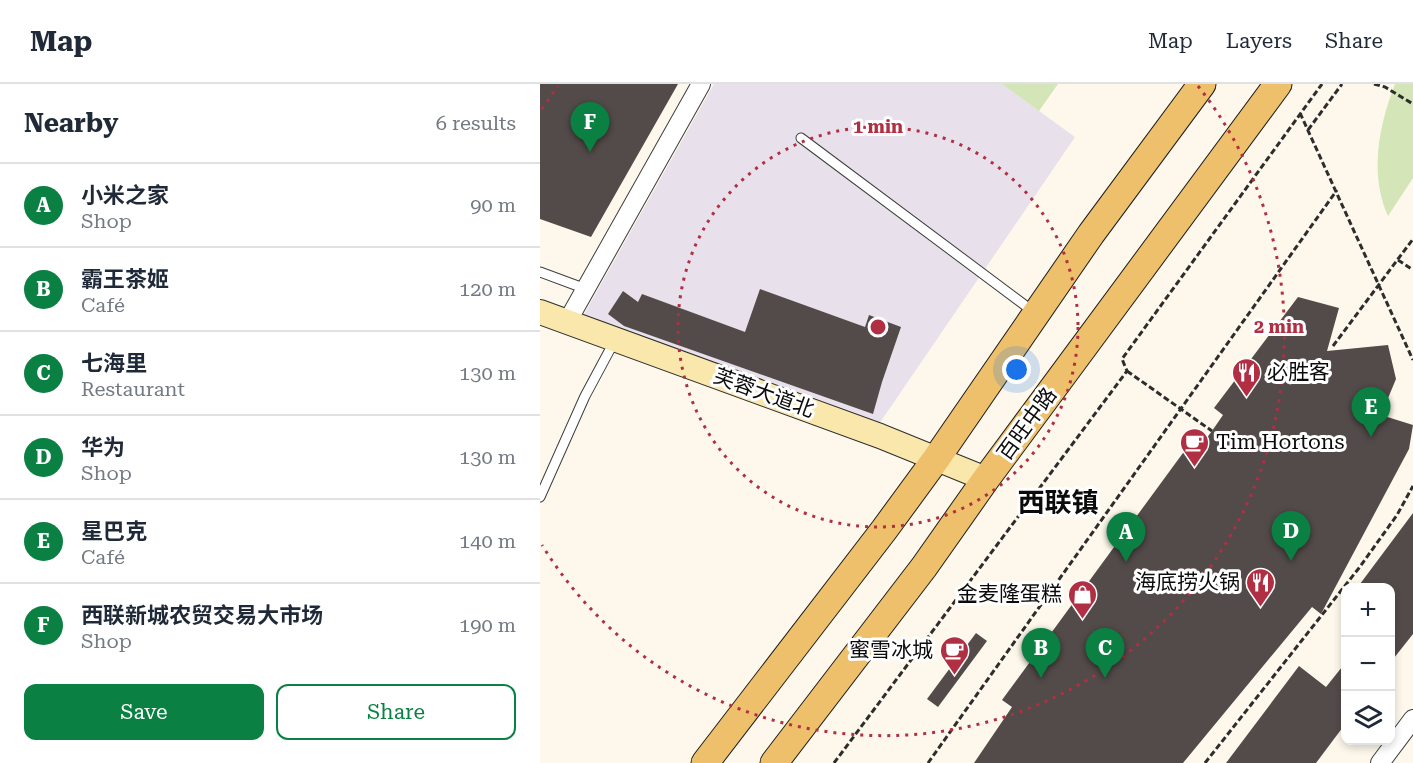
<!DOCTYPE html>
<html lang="en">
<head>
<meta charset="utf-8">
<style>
	body { margin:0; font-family:"Roboto Serif","Noto Sans SC",serif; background:#f2f2f3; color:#1f2937 }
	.controls { position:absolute; right:18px; bottom:18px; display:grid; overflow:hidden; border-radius:12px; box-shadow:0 3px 9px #0003 }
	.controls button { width:54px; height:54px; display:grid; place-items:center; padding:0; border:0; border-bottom:2px solid #e0e1e3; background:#fff; color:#1f2937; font:30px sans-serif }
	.you { position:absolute; left:477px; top:286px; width:21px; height:21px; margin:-15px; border:4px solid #fff; border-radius:50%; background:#1a73e8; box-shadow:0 0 0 9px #1a73e833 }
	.badge { display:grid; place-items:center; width:39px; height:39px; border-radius:50%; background:#0b8043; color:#fff; font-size:20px; font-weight:700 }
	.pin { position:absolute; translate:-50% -50px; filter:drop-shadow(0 2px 3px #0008) }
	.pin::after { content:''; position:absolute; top:32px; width:21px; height:18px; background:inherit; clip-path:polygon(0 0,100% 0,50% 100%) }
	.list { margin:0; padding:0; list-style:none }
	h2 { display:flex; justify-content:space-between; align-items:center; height:78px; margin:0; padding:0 24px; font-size:26px }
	h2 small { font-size:20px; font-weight:400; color:#747a83 }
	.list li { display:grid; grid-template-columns:39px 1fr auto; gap:18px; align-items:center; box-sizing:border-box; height:84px; padding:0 24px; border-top:2px solid #e0e1e3 }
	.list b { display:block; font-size:22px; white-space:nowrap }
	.list p { margin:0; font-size:20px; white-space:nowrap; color:#747a83 }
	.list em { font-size:20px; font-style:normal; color:#747a83 }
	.actions { display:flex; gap:12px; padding:18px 24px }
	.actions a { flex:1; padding:14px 0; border:2px solid #0b8043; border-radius:12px; text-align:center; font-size:21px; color:#0b8043 }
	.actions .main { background:#0b8043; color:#fff }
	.icon { flex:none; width:33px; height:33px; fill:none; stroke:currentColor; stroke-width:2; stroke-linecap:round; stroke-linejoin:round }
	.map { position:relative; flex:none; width:873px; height:679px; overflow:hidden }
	header { display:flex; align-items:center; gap:36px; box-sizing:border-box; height:84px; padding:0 30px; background:#fff; border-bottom:2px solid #e0e1e3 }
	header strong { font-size:28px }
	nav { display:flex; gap:33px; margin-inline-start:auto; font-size:21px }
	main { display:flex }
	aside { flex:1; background:#fff }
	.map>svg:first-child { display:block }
</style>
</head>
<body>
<header>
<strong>Map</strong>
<nav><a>Map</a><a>Layers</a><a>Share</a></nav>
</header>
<main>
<aside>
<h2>Nearby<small>6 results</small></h2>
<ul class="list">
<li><span class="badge">A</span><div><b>小米之家</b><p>Shop</p></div><em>90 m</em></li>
<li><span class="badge">B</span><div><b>霸王茶姬</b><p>Café</p></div><em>120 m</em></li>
<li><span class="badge">C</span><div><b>七海里</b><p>Restaurant</p></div><em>130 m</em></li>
<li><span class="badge">D</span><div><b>华为</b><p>Shop</p></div><em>130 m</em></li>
<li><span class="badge">E</span><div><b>星巴克</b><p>Café</p></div><em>140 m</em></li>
<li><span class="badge">F</span><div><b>西联新城农贸交易大市场</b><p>Shop</p></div><em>190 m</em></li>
</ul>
<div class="actions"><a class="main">Save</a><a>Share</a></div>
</aside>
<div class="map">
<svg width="873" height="679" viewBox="0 0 873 679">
	<rect width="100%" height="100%" fill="#fdf8eb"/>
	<path fill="#e8e0ea" d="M174 0H462L535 53 339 340 43 232Z"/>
	<path fill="#d4e5b8" d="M462 0H518L499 27Z
		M855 0H873V94L848 132C829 90 839 41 855 0Z"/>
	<path fill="#534b49" d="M0 0H138L51 153 0 135Z
		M220 205 325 243 329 231 361 243 342 298 333 330 84 242 68 230 83 207 98 218 102 210 205 248Z
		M758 213 799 224 787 267 848 261 856 295 841 331 873 341 869 365 781 530 772 523 643 679H434L472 623 462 616 651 358 659 364 672 347 683 331 674 324Z
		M873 429V550L850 579V504H817Z
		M436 549 447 557 398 623 387 615Z
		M806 578V639L776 679H686L759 582 786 603Z"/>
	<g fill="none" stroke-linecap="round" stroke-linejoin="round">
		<defs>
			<path id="lane" d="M261 54 494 228
				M0 188 46 205
				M0 413 45 312 75 256"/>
			<path id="street" d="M27 238 161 0
				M840 679 873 635"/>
			<path id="secondary" d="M0 228 340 352 446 395"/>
			<path id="primary" d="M165 679 344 446 396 375 551 150 662 0
				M234 679 384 483 446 395 738 0"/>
		</defs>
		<use href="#lane" stroke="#3e3e3e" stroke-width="11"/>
		<use href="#street" stroke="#3e3e3e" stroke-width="20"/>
		<use href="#secondary" stroke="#2d2d2d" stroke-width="26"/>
		<use href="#primary" stroke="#1c1c1c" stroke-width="29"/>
		<path stroke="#2d2d2d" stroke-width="3" stroke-dasharray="6 3" stroke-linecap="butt" d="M834 0 845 3 873 20
			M760 29 873 276
			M768 46 802 0
			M858 176 873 186
			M793 262 873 155
			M587 287 672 347
			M294 679 587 287 582 275 782 0
			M388 679 797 106
			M665 679 819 484 857 431 873 402"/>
		<use href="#lane" stroke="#fff" stroke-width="9"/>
		<use href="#street" stroke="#fff" stroke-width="18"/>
		<use href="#secondary" stroke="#f9e7ab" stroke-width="24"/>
		<use href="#primary" stroke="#eec06b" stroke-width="27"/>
	</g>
	<g fill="none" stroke="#b02f43" stroke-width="3" stroke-dasharray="3 6">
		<circle cx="338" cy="243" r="200"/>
		<path d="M2 25A401 401 0 0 1 18 2M658 2A401 401 0 1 1 2 461"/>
	</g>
	<defs>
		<symbol id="restaurant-pin" viewBox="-11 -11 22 30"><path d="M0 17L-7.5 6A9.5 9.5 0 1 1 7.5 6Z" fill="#b02f43" stroke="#fff"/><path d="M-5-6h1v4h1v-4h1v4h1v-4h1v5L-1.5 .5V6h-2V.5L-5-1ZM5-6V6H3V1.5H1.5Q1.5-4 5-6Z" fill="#fff"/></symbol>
		<symbol id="cafe-pin" viewBox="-11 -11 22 30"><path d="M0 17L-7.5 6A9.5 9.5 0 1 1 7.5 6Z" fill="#b02f43" stroke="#fff"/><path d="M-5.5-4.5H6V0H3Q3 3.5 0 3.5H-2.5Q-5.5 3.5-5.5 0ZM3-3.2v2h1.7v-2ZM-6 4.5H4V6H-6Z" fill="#fff"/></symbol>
		<symbol id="shop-pin" viewBox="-11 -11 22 30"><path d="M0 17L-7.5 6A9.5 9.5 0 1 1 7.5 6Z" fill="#b02f43" stroke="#fff"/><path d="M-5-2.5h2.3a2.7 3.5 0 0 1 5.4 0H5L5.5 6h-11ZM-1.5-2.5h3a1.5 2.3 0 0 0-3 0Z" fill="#fff"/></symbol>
	</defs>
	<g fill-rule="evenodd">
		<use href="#restaurant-pin" x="690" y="272" width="33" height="45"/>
		<use href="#cafe-pin" x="638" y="342" width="33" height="45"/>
		<use href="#restaurant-pin" x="704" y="482" width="33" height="45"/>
		<use href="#shop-pin" x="526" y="494" width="33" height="45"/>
		<use href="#cafe-pin" x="398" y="550" width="33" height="45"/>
	</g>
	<g text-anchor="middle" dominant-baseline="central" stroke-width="6" stroke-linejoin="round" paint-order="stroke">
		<g font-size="21" fill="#0b0b0b" stroke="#fff" text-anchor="end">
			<text x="727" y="288" text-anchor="start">必胜客</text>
			<text x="676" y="358" text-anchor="start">Tim Hortons</text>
			<text x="700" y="498">海底捞火锅</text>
			<text x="522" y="510">金麦隆蛋糕</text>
			<text x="393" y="566">蜜雪冰城</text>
		</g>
		<g font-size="21" fill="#0b0b0b" stroke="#fff">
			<text transform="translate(224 309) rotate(20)">芙蓉大道北</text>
			<text transform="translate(487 340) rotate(-54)">百旺中路</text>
		</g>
		<g font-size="27" font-weight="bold" fill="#0b0b0b" stroke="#fff">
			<text x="518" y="419">西联镇</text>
		</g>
	</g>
	<circle cx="338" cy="243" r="9" fill="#b02f43" stroke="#fff" stroke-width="3"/>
	<g font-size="18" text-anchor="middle" font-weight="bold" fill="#b02f43" stroke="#fff" stroke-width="6" stroke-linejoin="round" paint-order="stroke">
		<text x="338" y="49">1 min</text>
		<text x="739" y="249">2 min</text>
	</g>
</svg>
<div class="controls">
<button>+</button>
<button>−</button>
<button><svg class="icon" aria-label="layers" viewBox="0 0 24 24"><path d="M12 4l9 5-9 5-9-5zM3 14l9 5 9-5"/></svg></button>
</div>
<div class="you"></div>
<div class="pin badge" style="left:586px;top:478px">A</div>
<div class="pin badge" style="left:501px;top:594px">B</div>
<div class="pin badge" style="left:565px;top:594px">C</div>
<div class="pin badge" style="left:751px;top:477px">D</div>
<div class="pin badge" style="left:831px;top:353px">E</div>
<div class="pin badge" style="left:50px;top:68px">F</div>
</div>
</main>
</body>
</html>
